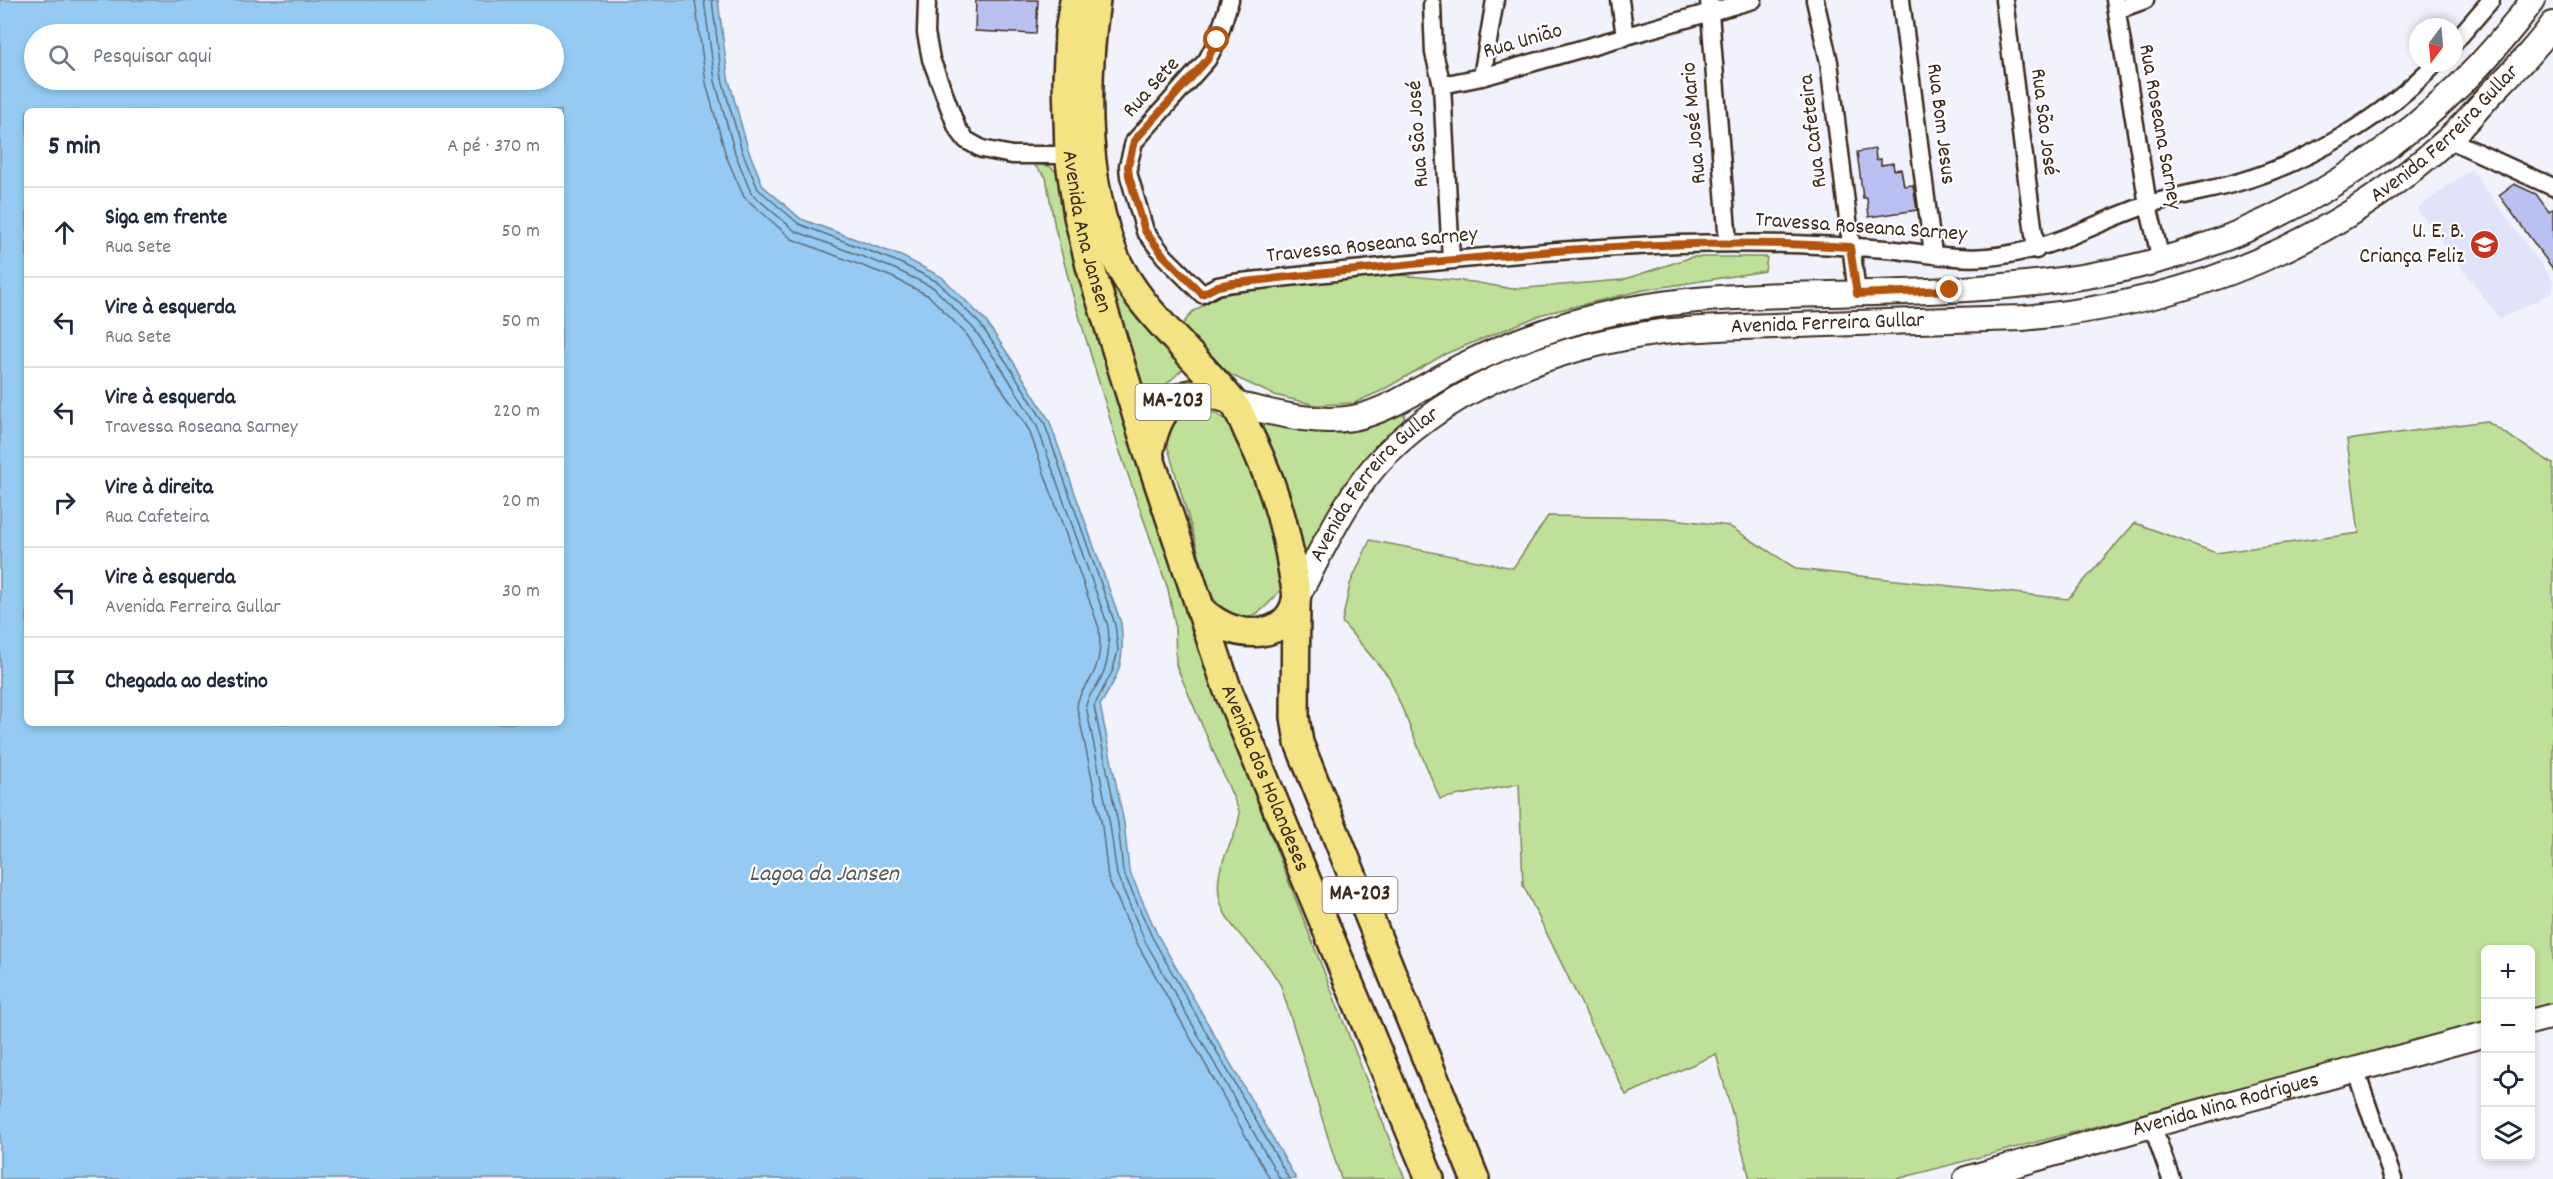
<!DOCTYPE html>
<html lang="pt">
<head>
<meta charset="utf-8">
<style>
	body { margin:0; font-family:Dekko,sans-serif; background:#f2f2f3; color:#1f2937 }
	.controls { position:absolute; right:18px; bottom:18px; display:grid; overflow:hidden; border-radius:9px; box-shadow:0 3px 9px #0003 }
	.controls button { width:54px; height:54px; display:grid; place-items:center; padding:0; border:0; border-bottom:2px solid #e0e1e3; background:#fff; color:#1f2937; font:30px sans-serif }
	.compass { position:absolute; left:2409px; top:18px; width:54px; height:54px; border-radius:50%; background:#fff; box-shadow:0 3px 9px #0003; rotate:196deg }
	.stop { position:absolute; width:18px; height:18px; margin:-14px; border:4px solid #b45309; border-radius:50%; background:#fff }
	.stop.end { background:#b45309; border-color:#fff; box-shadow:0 2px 6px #0008 }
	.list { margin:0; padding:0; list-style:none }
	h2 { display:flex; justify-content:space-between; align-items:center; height:78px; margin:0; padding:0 24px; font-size:26px }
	h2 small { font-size:20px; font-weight:400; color:#747a83 }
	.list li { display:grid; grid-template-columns:39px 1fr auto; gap:18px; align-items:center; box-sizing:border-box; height:90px; padding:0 24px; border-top:2px solid #e0e1e3 }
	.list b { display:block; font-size:22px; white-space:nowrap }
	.list p { margin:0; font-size:20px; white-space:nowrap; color:#747a83 }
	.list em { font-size:20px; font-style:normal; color:#747a83 }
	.icon { flex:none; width:33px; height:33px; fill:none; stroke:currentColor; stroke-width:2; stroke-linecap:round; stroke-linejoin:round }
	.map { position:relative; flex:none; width:2553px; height:1179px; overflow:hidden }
	.search { position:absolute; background:#fff; box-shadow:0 3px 9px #0003; left:24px; top:24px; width:540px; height:66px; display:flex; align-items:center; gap:15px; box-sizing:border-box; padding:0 21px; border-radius:33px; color:#747a83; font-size:22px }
	.panel { position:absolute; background:#fff; box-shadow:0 3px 9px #0003; left:24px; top:108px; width:540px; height:618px; border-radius:9px }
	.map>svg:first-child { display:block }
</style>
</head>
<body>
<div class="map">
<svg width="2553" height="1179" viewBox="0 0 2553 1179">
	<rect width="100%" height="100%" fill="#f1f2fc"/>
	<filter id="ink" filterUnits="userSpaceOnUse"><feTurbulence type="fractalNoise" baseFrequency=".0167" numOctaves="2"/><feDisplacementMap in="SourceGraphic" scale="12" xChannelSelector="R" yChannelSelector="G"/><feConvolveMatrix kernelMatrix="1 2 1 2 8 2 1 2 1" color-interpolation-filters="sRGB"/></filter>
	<g filter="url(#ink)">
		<path fill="#e0e3f9" d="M2471 169 2553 281V292L2500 319 2417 209Z"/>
		<path fill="#bfe098" stroke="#7d855b" stroke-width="1.5" d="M1033 164 1049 166 1060 175 1208 675 1405 1179H1341L1281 986C1276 978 1271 969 1265 962 1238 932 1206 908 1223 861 1229 843 1237 835 1240 813L1176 665 1175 625 1168 589 1119 449 1072 292 1055 228 1046 177Z
			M1692 257H1767L1765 271 1644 290 1543 314 1445 354 1381 391 1354 403 1316 405 1274 395 1231 375 1180 328 1192 312 1223 293 1388 274 1473 282 1513 289 1622 280Z
			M1116 285 1185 367 1143 406 1109 302Z
			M1205 407 1226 420 1254 474 1273 528 1281 589C1268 606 1251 627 1227 612 1221 609 1215 600 1211 595L1166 441C1174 413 1175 409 1205 407Z
			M1405 411 1403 428 1307 559 1300 557 1254 418 1310 431 1346 430Z
			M2486 421 2553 464V1005L2531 1011 2530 950H2486L2485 1023 1897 1179H1750L1716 1054 1626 1095 1523 885 1519 784 1440 799 1389 677 1342 622 1350 584 1370 540 1513 568 1548 516 1666 518 1729 526 1797 569 2068 599 2135 523 2216 553 2359 533 2347 440Z"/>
		<path fill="#95cbf3" stroke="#718b9e" stroke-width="1.5" fill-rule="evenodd" d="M0 0H718L728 77 748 149 763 186 801 219 901 256 942 277 985 320 1014 363 1049 420 1121 623C1125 660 1120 674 1100 705L1124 823 1129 870 1157 934 1296 1179H0ZM34 34H554V80H34ZM27 111H561V723H27Z"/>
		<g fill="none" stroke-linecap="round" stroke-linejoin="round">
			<path stroke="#5f6a73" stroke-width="1.5" d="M695 0 706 83 726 156 744 197 792 239 892 277 929 296 967 335 1029 430 1099 628C1101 647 1100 663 1090 680 1084 689 1078 695 1077 707L1102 826 1108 878 1138 945 1270 1179
				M704 0 715 81 735 153 751 193 795 231 895 269 934 288 974 329 1003 370 1037 426 1108 626C1110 648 1109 666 1097 685 1092 692 1087 698 1086 706L1110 825 1117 875 1145 941 1280 1179
				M712 0 722 79 742 151 758 189 799 224 898 262 938 282 980 324 1009 366 1044 422 1115 624 1118 650 1113 670 1094 706 1118 824 1123 871 1152 937 1289 1179"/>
		</g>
		<path fill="#bac0f1" stroke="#3b2a1e" stroke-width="1.5" d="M976 0H1038L1036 34 975 31Z
			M1875 149 1876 160 1881 159V165L1893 163 1894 170 1901 169 1904 186 1913 185 1917 210 1869 217 1867 198H1863L1857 152Z
			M2514 184 2536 194 2549 212 2553 209V269L2499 195Z"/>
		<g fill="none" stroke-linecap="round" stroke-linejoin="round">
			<defs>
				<path id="street" d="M927 0 926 33 931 59 957 128 966 140 982 149 1012 155H1069
					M1230 0 1217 41 1207 60 1134 142 1128 166 1129 176 1145 231 1164 256 1202 294 1217 286 1233 283C1381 267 1529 250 1679 244 1748 242 1817 244 1886 249 1919 252 1954 260 1987 257 2049 252 2091 224 2147 205 2177 195 2209 191 2239 182 2311 161 2384 117 2436 63
					M1620 0 1625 37
					M1709 0 1728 243
					M1815 0 1829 62 1857 294
					M1901 0 1933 254
					M2004 0 2036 250
					M2115 0 2148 205 2161 260
					M1432 5 1434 53 1442 85 1451 260
					M2117 10 2145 0
					M2454 43 2491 0
					M1482 77 1495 0
					M1442 85 1482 77 1753 0
					M2448 139 2553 187
					M2355 1069 2393 1179
					M2152 1125 2171 1179"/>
				<g id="secondary">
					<path d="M1234 404C1272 412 1314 425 1353 418 1390 411 1428 383 1462 366 1511 342 1563 323 1616 312 1725 289 1839 297 1949 290 2019 286 2093 279 2160 260 2307 220 2444 123 2533 0"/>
					<path id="s1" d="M1297 597C1323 549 1346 495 1385 455 1456 383 1562 345 1661 332 1706 327 1752 327 1797 325 1872 322 1948 320 2023 318 2182 304 2327 248 2446 141 2461 128 2474 113 2487 98 2510 74 2534 51 2553 24"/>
					<path d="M2530 1022 2553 1016"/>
					<path id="s2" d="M1966 1179 2152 1125 2486 1034"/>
				</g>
				<g id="primary">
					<path id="s3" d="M1074 0 1069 32 1067 80 1069 155 1078 216 1090 266 1149 455 1227 688 1430 1179"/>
					<path d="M1096 0C1085 80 1084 170 1111 247 1131 305 1197 356 1234 404 1241 413 1245 426 1250 436 1272 480 1286 525 1293 574 1294 582 1298 593 1296 601 1292 618 1279 630 1261 632 1238 635 1217 625 1200 609"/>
					<path d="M1149 455C1157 407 1179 380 1230 400"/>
					<path d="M1296 601 1295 717 1299 743 1475 1179"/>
				</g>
			</defs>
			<use href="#street" stroke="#3b2a1e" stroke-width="21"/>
			<use href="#secondary" stroke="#3b2a1e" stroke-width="28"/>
			<use href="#primary" stroke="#3b2a1e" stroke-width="32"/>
			<use href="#street" stroke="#fff" stroke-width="16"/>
			<use href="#secondary" stroke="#fff" stroke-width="24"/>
			<use href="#primary" stroke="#f4e382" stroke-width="27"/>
		</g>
	</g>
	<g fill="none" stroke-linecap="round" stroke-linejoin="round" filter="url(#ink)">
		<path stroke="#b45309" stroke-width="8" d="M1217 40 1207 60 1134 141 1128 166 1129 176 1145 231 1164 256 1202 294 1218 286 1233 283C1438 262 1644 233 1850 247L1857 294 1950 290"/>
	</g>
	<defs>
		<symbol id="school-disc" viewBox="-11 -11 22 22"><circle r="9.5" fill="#c8321e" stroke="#fff"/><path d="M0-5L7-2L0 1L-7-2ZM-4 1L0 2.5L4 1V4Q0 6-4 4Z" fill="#fff"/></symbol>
	</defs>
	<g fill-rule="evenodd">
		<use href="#school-disc" x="2468" y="228" width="33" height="33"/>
	</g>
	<g text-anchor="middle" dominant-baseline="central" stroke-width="4.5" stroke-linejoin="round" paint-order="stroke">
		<g fill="#fff" stroke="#766a62" stroke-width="1.5">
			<rect x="1135.5" y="384" width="75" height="36" rx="4.5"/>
			<rect x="1322.5" y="877" width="75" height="36" rx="4.5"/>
		</g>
		<g font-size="21" font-weight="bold" fill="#3b2a1e">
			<text x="1173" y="402">MA-203</text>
			<text x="1360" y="895">MA-203</text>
		</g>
		<g font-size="22" fill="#3b2a1e" stroke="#fff">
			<text transform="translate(1523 42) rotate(-16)">Rua União</text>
			<text transform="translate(1152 88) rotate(-48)">Rua Sete</text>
			<text transform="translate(2043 122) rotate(83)">Rua São José</text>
			<text transform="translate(1695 123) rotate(-95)">Rua José Mario</text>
			<text transform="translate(1940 124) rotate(83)">Rua Bom Jesus</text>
			<text transform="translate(2159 127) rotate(80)">Rua Roseana Sarney</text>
			<text transform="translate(1814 131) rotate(-97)">Rua Cafeteira</text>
			<text stroke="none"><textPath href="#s1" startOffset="1308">Avenida Ferreira Gullar</textPath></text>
			<text transform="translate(1419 134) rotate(-94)">Rua São José</text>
			<text transform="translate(1861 228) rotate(4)">Travessa Roseana Sarney</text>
			<text stroke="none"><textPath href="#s3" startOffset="234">Avenida Ana Jansen</textPath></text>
			<text transform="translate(1372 246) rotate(-6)">Travessa Roseana Sarney</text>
			<text stroke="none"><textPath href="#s1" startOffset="642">Avenida Ferreira Gullar</textPath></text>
			<text stroke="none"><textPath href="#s1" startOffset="138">Avenida Ferreira Gullar</textPath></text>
			<text stroke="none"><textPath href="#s3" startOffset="810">Avenida dos Holandeses</textPath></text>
			<text stroke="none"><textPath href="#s2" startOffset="270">Avenida Nina Rodrigues</textPath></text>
		</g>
		<g font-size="22" fill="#3b2a1e" stroke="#fff" text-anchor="end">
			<text x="2464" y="232">U. E. B.<tspan x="2464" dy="25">Criança Feliz</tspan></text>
		</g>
		<g font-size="24" font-style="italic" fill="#565a5e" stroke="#fff">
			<text x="824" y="875">Lagoa da Jansen</text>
		</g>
	</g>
</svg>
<div class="controls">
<button>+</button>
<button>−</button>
<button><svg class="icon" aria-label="locate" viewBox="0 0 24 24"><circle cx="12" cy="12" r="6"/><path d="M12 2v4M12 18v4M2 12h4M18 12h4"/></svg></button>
<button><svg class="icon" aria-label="layers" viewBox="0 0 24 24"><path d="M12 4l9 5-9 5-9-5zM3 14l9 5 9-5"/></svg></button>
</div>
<svg class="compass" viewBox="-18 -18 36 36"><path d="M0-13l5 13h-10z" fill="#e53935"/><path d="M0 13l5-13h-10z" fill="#747a83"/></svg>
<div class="stop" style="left:1217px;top:40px"></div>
<div class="stop end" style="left:1950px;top:290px"></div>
<div class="search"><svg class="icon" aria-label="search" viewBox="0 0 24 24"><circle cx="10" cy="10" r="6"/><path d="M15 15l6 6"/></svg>Pesquisar aqui</div>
<section class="panel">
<h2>5 min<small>A pé · 370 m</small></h2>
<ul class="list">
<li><svg class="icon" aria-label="ahead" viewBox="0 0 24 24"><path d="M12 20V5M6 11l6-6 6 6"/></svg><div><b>Siga em frente</b><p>Rua Sete</p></div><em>50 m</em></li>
<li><svg class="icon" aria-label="left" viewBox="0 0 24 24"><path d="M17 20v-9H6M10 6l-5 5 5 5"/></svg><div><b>Vire à esquerda</b><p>Rua Sete</p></div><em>50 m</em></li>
<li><svg class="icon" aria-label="left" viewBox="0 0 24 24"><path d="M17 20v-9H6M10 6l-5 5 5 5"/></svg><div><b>Vire à esquerda</b><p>Travessa Roseana Sarney</p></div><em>220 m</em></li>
<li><svg class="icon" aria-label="right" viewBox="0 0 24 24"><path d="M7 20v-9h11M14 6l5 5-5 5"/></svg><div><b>Vire à direita</b><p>Rua Cafeteira</p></div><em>20 m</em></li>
<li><svg class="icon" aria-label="left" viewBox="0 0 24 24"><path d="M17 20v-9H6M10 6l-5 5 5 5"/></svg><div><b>Vire à esquerda</b><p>Avenida Ferreira Gullar</p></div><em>30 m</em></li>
<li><svg class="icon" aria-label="arrive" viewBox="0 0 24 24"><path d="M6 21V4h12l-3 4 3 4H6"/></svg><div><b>Chegada ao destino</b></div></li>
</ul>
</section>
</div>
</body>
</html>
